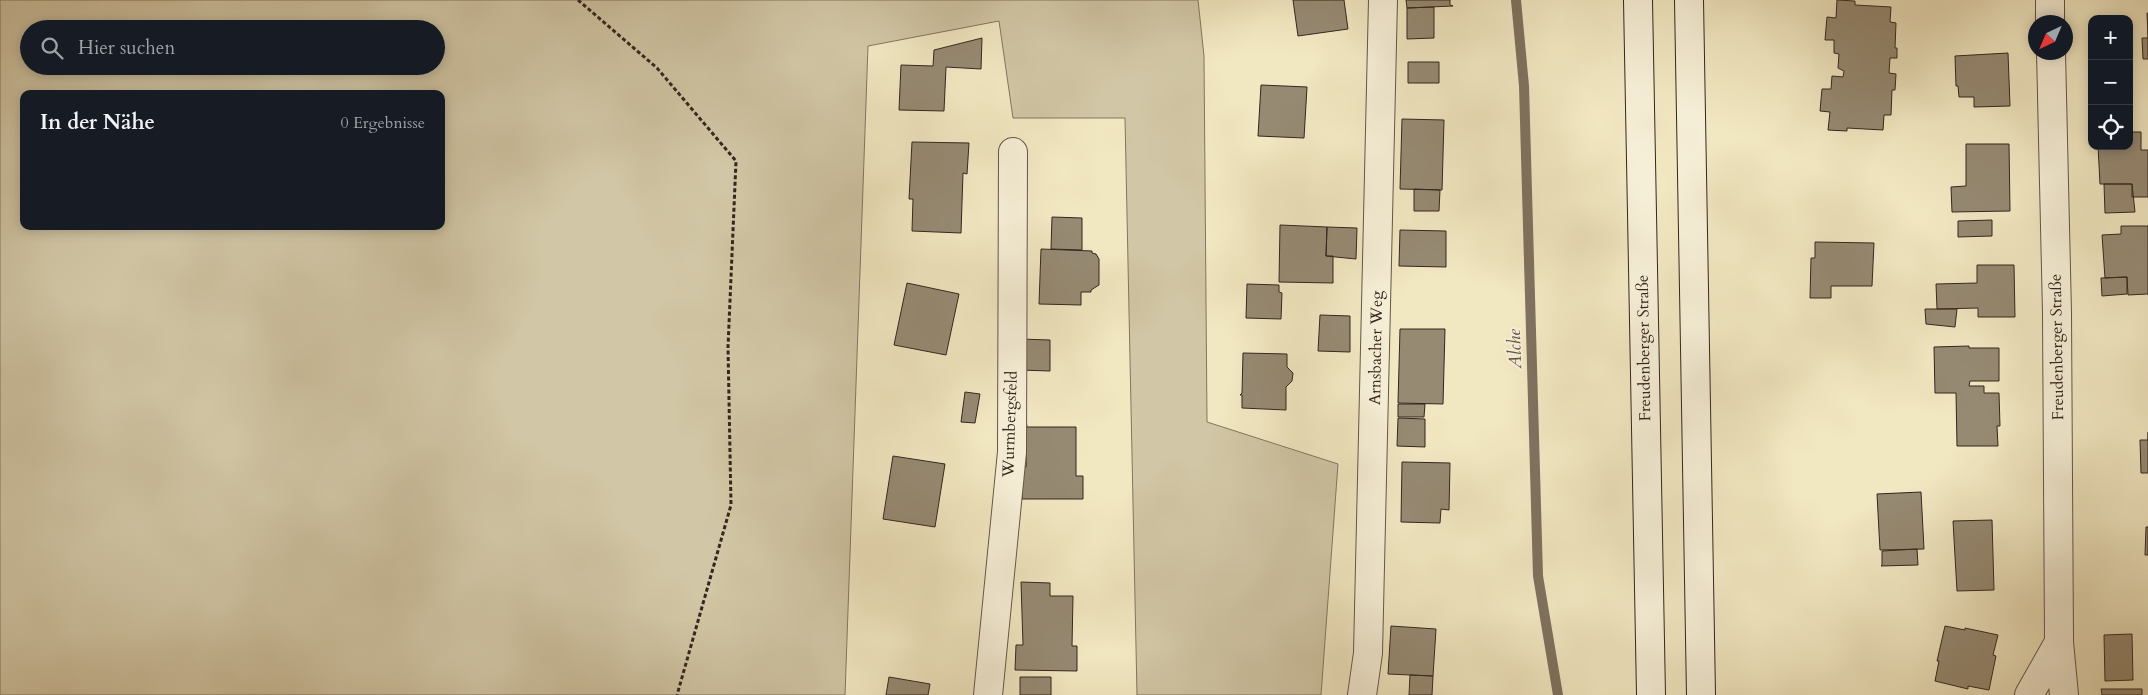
<!DOCTYPE html>
<html lang="de">
<head>
<meta charset="utf-8">
<style>
	body { margin:0; font-family:Cardo,serif; background:#242831; color:#f1f3f6 }
	.controls { position:absolute; right:15px; top:15px; display:grid; overflow:hidden; border-radius:10px; box-shadow:0 2px 12px #0003 }
	.controls button { width:45px; height:45px; display:grid; place-items:center; padding:0; border:0; border-bottom:1px solid #363941; background:#171b24; color:#f1f3f6; font:25px sans-serif }
	.compass { position:absolute; left:2028px; top:15px; width:45px; height:45px; border-radius:50%; background:#171b24; box-shadow:0 2px 12px #0003; rotate:224deg }
	.list { margin:0; padding:0; list-style:none }
	h2 { display:flex; justify-content:space-between; align-items:center; height:65px; margin:0; padding:0 20px; font-size:21px }
	h2 small { font-size:16px; font-weight:400; color:#9ea1a6 }
	.icon { flex:none; width:28px; height:28px; fill:none; stroke:currentColor; stroke-width:2; stroke-linecap:round; stroke-linejoin:round }
	.map { position:relative; flex:none; width:2148px; height:695px; overflow:hidden }
	.search { position:absolute; background:#171b24; box-shadow:0 2px 12px #0003; left:20px; top:20px; width:425px; height:55px; display:flex; align-items:center; gap:12px; box-sizing:border-box; padding:0 18px; border-radius:28px; color:#9ea1a6; font-size:19px }
	.panel { position:absolute; background:#171b24; box-shadow:0 2px 12px #0003; left:20px; top:90px; width:425px; height:140px; border-radius:10px }
	.map>svg:first-child { display:block }
</style>
</head>
<body>
<div class="map">
<svg width="2148" height="695" viewBox="0 0 2148 695">
	<rect width="100%" height="100%" fill="#f1e7c1"/>
	<filter id="stains"><feTurbulence type="fractalNoise" baseFrequency=".004" numOctaves="4"/><feColorMatrix values="0 0 0 0 .2 0 0 0 0 .09 0 0 0 0 .02 0 0 0 .5 -.17"/></filter>
	<radialGradient id="worn" r=".72"><stop offset=".6" stop-color="#630" stop-opacity="0"/><stop offset="1" stop-color="#630" stop-opacity=".3"/></radialGradient>
	<path fill="#d1c6a5" stroke="#827662" fill-rule="evenodd" d="M0 0H1198L1204 56 1207 422 1338 464 1321 695H1137L1125 118H1013L999 21 868 46 845 695H0ZM29 29H436V66H29ZM24 94H441V226H24Z"/>
	<g fill="none" stroke-linecap="round" stroke-linejoin="round">
		<path stroke="#7f725f" stroke-width="10" d="M1516 0 1524 86 1538 576 1558 695"/>
	</g>
	<path fill="#968a73" stroke="#34261f" d="M1293 0H1344L1348 29 1298 36Z
		M1406 0H1450V5L1453 6 1407 8Z
		M1837 0 1855 1V5L1891 7 1890 22 1896 23 1895 48H1897V58H1890L1889 73 1896 74 1895 90H1892L1891 115H1884L1883 130 1847 128V131L1828 130 1830 112 1820 111 1822 89H1831L1832 76 1843 77 1844 71 1838 68 1839 54 1834 53V40H1825L1827 17 1836 18Z
		M1434 7V38L1407 39V8Z
		M2147 13H2148V59H2143L2142 38H2148Z
		M982 38 981 69 946 67 944 111 899 110 901 65 933 66 934 50Z
		M2008 53 2010 106 1974 107V97H1959L1958 86H1956L1955 56Z
		M1408 62H1439V83H1408Z
		M1261 85 1307 87 1304 138 1258 136Z
		M1402 119 1444 120 1442 190 1400 189Z
		M2129 132H2141V150H2148V197H2132V184H2100L2098 146H2129Z
		M912 142 969 143 967 174 963 173 961 233 912 231 913 199H909Z
		M1966 144H2009L2010 211 1952 212 1951 187 1966 186Z
		M2104 184H2132L2135 212 2105 213Z
		M1414 189 1440 190 1439 211H1414Z
		M1052 217 1082 218V250L1051 249Z
		M1992 220V236L1958 237V221Z
		M1280 225 1327 227 1326 256H1333V283L1279 282Z
		M2121 226H2148V294L2128 295 2127 277 2105 278 2102 235 2121 234Z
		M1327 227 1357 228 1356 259 1326 256Z
		M1400 230 1446 231V267L1399 266Z
		M1815 242 1874 243 1872 286H1831V298H1810L1811 258H1815Z
		M1041 249 1092 251V253L1096 254 1099 259V285L1091 290V292H1081V305L1039 304Z
		M1977 265H2014L2015 317H1978V308L1937 309 1936 284 1977 283Z
		M2127 277V294L2102 296 2101 278Z
		M907 283 959 294 946 355 894 345Z
		M1247 284 1279 285V292L1282 293 1281 319 1246 318Z
		M1925 309H1957L1955 327 1926 324Z
		M1320 315 1350 316V352L1318 351Z
		M1400 329H1445L1443 404 1398 403Z
		M1020 339 1050 340V371L1019 370Z
		M1969 346V348H1999V381H1970L1969 386H1984V393H1999L2000 426H1997L1998 446H1957L1956 393H1935L1934 347Z
		M1243 353 1287 354V367L1293 373 1292 381 1286 387V410L1242 408V395H1240L1242 393Z
		M965 392 980 394 975 423 961 422Z
		M1398 404H1425L1424 417H1398Z
		M1398 418 1425 419V447L1397 446Z
		M1026 420 1027 427H1076V476H1083V499H1022L1023 467H1026Z
		M2148 432V473H2141L2140 440H2148Z
		M893 456 945 464 935 527 883 519Z
		M1402 462 1450 463 1449 510 1441 509 1440 523 1401 522Z
		M1921 492 1924 549 1880 550 1877 494Z
		M1992 520 1994 590 1957 591 1953 521Z
		M2146 527H2148V555H2145Z
		M1917 549 1918 565 1881 566 1882 565V551Z
		M1021 582 1050 583V596H1073L1072 646H1077V671L1015 670 1016 645H1023Z
		M1391 626 1436 629 1433 676 1388 674Z
		M1945 626 1965 630V628L1998 635 1993 655 1996 656 1989 690 1968 686V689L1935 681 1939 661H1937Z
		M2132 634 2133 680 2105 681 2104 635Z
		M1410 675 1433 676 1432 695H1409Z
		M889 677 930 684 928 695H886Z
		M1020 677H1051V695H1020Z
		M2101 689H2142V695H2102Z"/>
	<g fill="none" stroke-linecap="round" stroke-linejoin="round">
		<defs>
			<path id="minor" d="M2050 0V22
				M2051 52 2057 313 2059 642 2064 695
				M988 695 1012 452 1013 152
				M1362 695 1368 653 1383 0
				M2029 695 2059 642"/>
			<path id="secondary" d="M1638 0 1651 695
				M1689 0 1701 695"/>
		</defs>
		<use href="#minor" stroke="#635648" stroke-width="30"/>
		<use href="#secondary" stroke="#34261f" stroke-width="30"/>
		<path stroke="#34261f" stroke-width="3" stroke-dasharray="4 2.5" stroke-linecap="butt" d="M578 0 657 68 736 161 728 347 731 505 677 695"/>
		<use href="#minor" stroke="#f6efd7" stroke-width="28"/>
		<use href="#secondary" stroke="#f6efd7" stroke-width="28"/>
	</g>
	<g text-anchor="middle" dominant-baseline="central" stroke-width="4" stroke-linejoin="round" paint-order="stroke">
		<g font-size="16" fill="#34261f" stroke="#f6efd7">
			<text transform="translate(2057 347) rotate(-91)">Freudenberger Straße</text>
			<text transform="translate(1376 348) rotate(-89)">Arnsbacher Weg</text>
			<text transform="translate(1644 348) rotate(-91)">Freudenberger Straße</text>
			<text transform="translate(1010 424) rotate(-88)">Wurmbergsfeld</text>
		</g>
		<g font-size="18" font-style="italic" fill="#605244" stroke="#f6efd7">
			<text transform="translate(1515 349) rotate(-92)">Alche</text>
		</g>
	</g>
	<rect width="100%" height="100%" filter="url(#stains)"/>
	<rect width="100%" height="100%" fill="url(#worn)"/>
</svg>
<div class="controls">
<button>+</button>
<button>−</button>
<button><svg class="icon" aria-label="locate" viewBox="0 0 24 24"><circle cx="12" cy="12" r="6"/><path d="M12 2v4M12 18v4M2 12h4M18 12h4"/></svg></button>
</div>
<svg class="compass" viewBox="-18 -18 36 36"><path d="M0-13l5 13h-10z" fill="#e53935"/><path d="M0 13l5-13h-10z" fill="#9ea1a6"/></svg>
<div class="search"><svg class="icon" aria-label="search" viewBox="0 0 24 24"><circle cx="10" cy="10" r="6"/><path d="M15 15l6 6"/></svg>Hier suchen</div>
<section class="panel">
<h2>In der Nähe<small>0 Ergebnisse</small></h2>
<ul class="list">
</ul>
</section>
</div>
</body>
</html>
